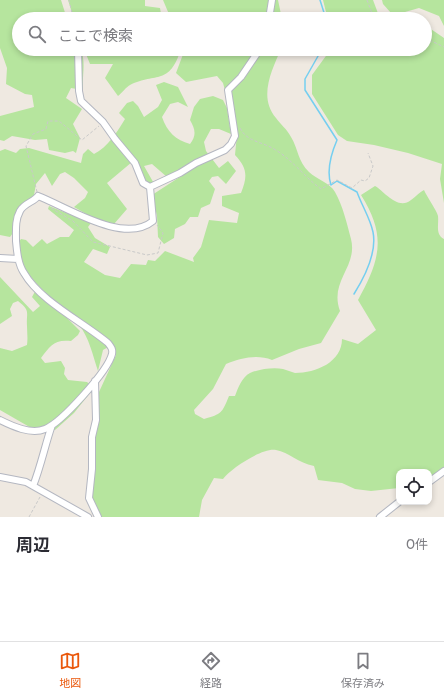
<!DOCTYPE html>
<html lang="ja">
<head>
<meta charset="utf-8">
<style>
	body { margin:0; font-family:Cabin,"Noto Sans JP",sans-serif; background:#f7f7f7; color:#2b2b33 }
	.controls { position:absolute; right:12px; bottom:12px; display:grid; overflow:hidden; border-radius:8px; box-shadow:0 2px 6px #0003 }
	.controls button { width:36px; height:36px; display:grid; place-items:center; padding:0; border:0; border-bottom:1px solid #e1e1e2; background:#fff; color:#2b2b33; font:20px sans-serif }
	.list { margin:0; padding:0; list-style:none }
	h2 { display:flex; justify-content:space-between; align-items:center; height:52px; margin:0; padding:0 16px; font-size:17px }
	h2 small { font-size:13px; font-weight:400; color:#7c7c81 }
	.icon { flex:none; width:22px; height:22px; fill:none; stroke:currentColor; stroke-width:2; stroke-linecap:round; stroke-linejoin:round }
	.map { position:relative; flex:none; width:444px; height:517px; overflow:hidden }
	.search { position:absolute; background:#fff; box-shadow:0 2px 6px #0003; left:12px; right:12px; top:12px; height:44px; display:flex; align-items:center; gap:10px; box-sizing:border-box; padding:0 14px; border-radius:22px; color:#7c7c81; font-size:15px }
	.sheet { height:124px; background:#fff }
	nav { display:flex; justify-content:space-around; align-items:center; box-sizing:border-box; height:56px; border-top:1px solid #e1e1e2; background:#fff; font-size:11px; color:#7c7c81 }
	nav a { display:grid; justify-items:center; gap:2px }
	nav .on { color:#ea580c }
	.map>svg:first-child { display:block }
</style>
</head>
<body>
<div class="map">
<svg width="444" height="517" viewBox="0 0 444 517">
	<rect width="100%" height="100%" fill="#efe9e1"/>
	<path fill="#b6e59e" d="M0 0H61L67 19H19V49H81C86 64 82 74 83 90L71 88 66 98 82 109 73 124 80 138 76 153 73 151 65 153 49 150 47 139 35 140 12 136 4 141 0 140V116L34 107 32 95 25 94 6 84 7 68 0 48Z
		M68 0H145V6L160 8 162 19H74Z
		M163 0H278L282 19H171Z
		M323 0H373L379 16 384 19H330L326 12Z
		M382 0H444V26L439 16 419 8 405 12 391 13 383 4Z
		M425 25 444 38V203L440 179 442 164 408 153 374 145 347 141 338 135 312 94V75L331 49H425Z
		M84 49H181C169 86 157 72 130 85 126 87 122 93 118 96L105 78 113 64H90Z
		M185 49H281C272 70 258 97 276 118 281 125 287 129 291 137 298 148 298 162 309 172 316 179 330 183 335 192 343 206 347 224 351 239 358 267 329 281 340 311L321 343 299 349 272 360C257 354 241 358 226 364L213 389 194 410 195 414 204 419C222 414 222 413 229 396H235C238 388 242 377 250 373 259 369 274 367 283 369 287 370 291 372 295 373 316 373 342 362 342 339L358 344 376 330 358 300C380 260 387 236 361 195L375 186C384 191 398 211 411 200 416 197 418 193 424 190 427 197 437 211 438 216 439 225 435 234 444 239V474L429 484V472H399V488L371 491 355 489 342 483 318 480 314 466C298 463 289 452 276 450 263 447 230 469 223 479L214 478 202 500 199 517H95L93 510 92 485 99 392 116 355 115 349 110 346 103 350 98 371C93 356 89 337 79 325 65 309 2 262 21 239L26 240 33 247 42 239 47 244 60 237H69L74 230 48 209 49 206 91 223 88 227 95 238 110 247 107 254 93 249 84 262 105 275 120 278 131 264 146 265 148 260 155 261 165 251 194 262 193 258 201 247 209 220 237 223 239 213 222 206V196L241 193C248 176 247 168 235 155L237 134 223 83 217 76 186 82 176 73Z
		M164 82 178 87 188 107 178 102 170 104 162 117C167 132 176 140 190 144 197 135 195 129 190 120L194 107 200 99 213 96 223 100 227 108 231 134 219 129H211L204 142 206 151 219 168 228 161 236 171 226 184 218 176 212 177 209 181 215 189 210 204 201 208 198 217H190L185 224 175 229 174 238 164 244 158 237 157 216 152 195 192 169 189 164 167 177 152 164 144 166 156 187 150 190 132 162 107 183 127 209 114 224 95 219 74 207 85 198 88 192 74 178 65 172 60 174 52 186 45 173 36 184 34 195 19 210 15 230 10 237 0 235V151L5 149 16 153 20 149 29 148 81 163 83 154 88 149 94 154C108 147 117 132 125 119L119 113 127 103 133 101 138 106 144 117 158 107 162 100 156 85Z
		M0 277 33 312 40 306 32 297 37 288 80 331 78 335 71 341C54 339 50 346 41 358L45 363 61 361 65 368 64 374 68 380 87 382 94 388 74 413 55 430 33 429 0 410V348L12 351 27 345C28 338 27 332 27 326 26 312 31 311 18 301L13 303 10 309 12 316 0 324Z"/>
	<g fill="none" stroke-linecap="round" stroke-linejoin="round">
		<path stroke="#75cff0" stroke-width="1.5" d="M320 0 326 19
			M322 49 305 79V90L337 140C331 154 326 170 331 185L337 181 357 192C362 206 370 218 373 232 377 252 364 278 354 294"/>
		<defs>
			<path id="minor" d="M73 17V19
				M269 19 272 0
				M150 187 180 173 196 163 225 150 231 144 235 136 228 90 241 77 260 49
				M38 196C67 207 124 245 153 221L150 187 143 183 135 163 115 139 103 122 81 101 79 91 78 49
				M0 258 18 259
				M95 381 96 420 92 437V469L89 498 98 517
				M0 420C12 426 31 435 45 429 61 423 108 371 112 354 113 349 111 347 108 343 83 322 40 301 24 273 18 264 17 252 16 241 16 230 15 220 20 211 24 203 34 202 38 196
				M0 477 26 482 88 517
				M429 482 444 471
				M33 486C41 466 45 445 52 425
				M380 517 399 502"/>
		</defs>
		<use href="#minor" stroke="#b4b7c1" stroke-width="8"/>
		<path stroke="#c9c9c9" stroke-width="1" stroke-dasharray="3 2" stroke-linecap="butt" d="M69 0 72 13
			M367 0 374 19
			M425 38 444 47
			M240 128C246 140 257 141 268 146 289 155 303 176 321 189L337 180 352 188 361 180 365 181 369 178 373 166 368 153
			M37 192 26 146 33 134 46 129 48 121H59L82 140 99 126
			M51 208 73 221 93 242 147 255 158 253 163 233 157 225
			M29 517 40 497"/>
		<use href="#minor" stroke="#fff" stroke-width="6"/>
	</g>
</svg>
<div class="controls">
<button><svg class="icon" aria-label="locate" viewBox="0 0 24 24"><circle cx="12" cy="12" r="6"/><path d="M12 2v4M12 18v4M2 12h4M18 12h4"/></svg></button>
</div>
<div class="search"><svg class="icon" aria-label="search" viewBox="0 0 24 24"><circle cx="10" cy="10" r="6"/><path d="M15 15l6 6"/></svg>ここで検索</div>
</div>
<section class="sheet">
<h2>周辺<small>0件</small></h2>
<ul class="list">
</ul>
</section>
<nav>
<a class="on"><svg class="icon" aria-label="map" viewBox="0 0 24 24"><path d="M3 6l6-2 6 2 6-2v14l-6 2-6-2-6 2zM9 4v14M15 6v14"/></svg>地図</a>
<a><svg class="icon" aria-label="directions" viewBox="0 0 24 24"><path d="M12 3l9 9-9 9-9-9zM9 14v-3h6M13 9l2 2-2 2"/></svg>経路</a>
<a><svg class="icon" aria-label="saved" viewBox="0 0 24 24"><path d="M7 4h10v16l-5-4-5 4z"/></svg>保存済み</a>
</nav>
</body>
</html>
